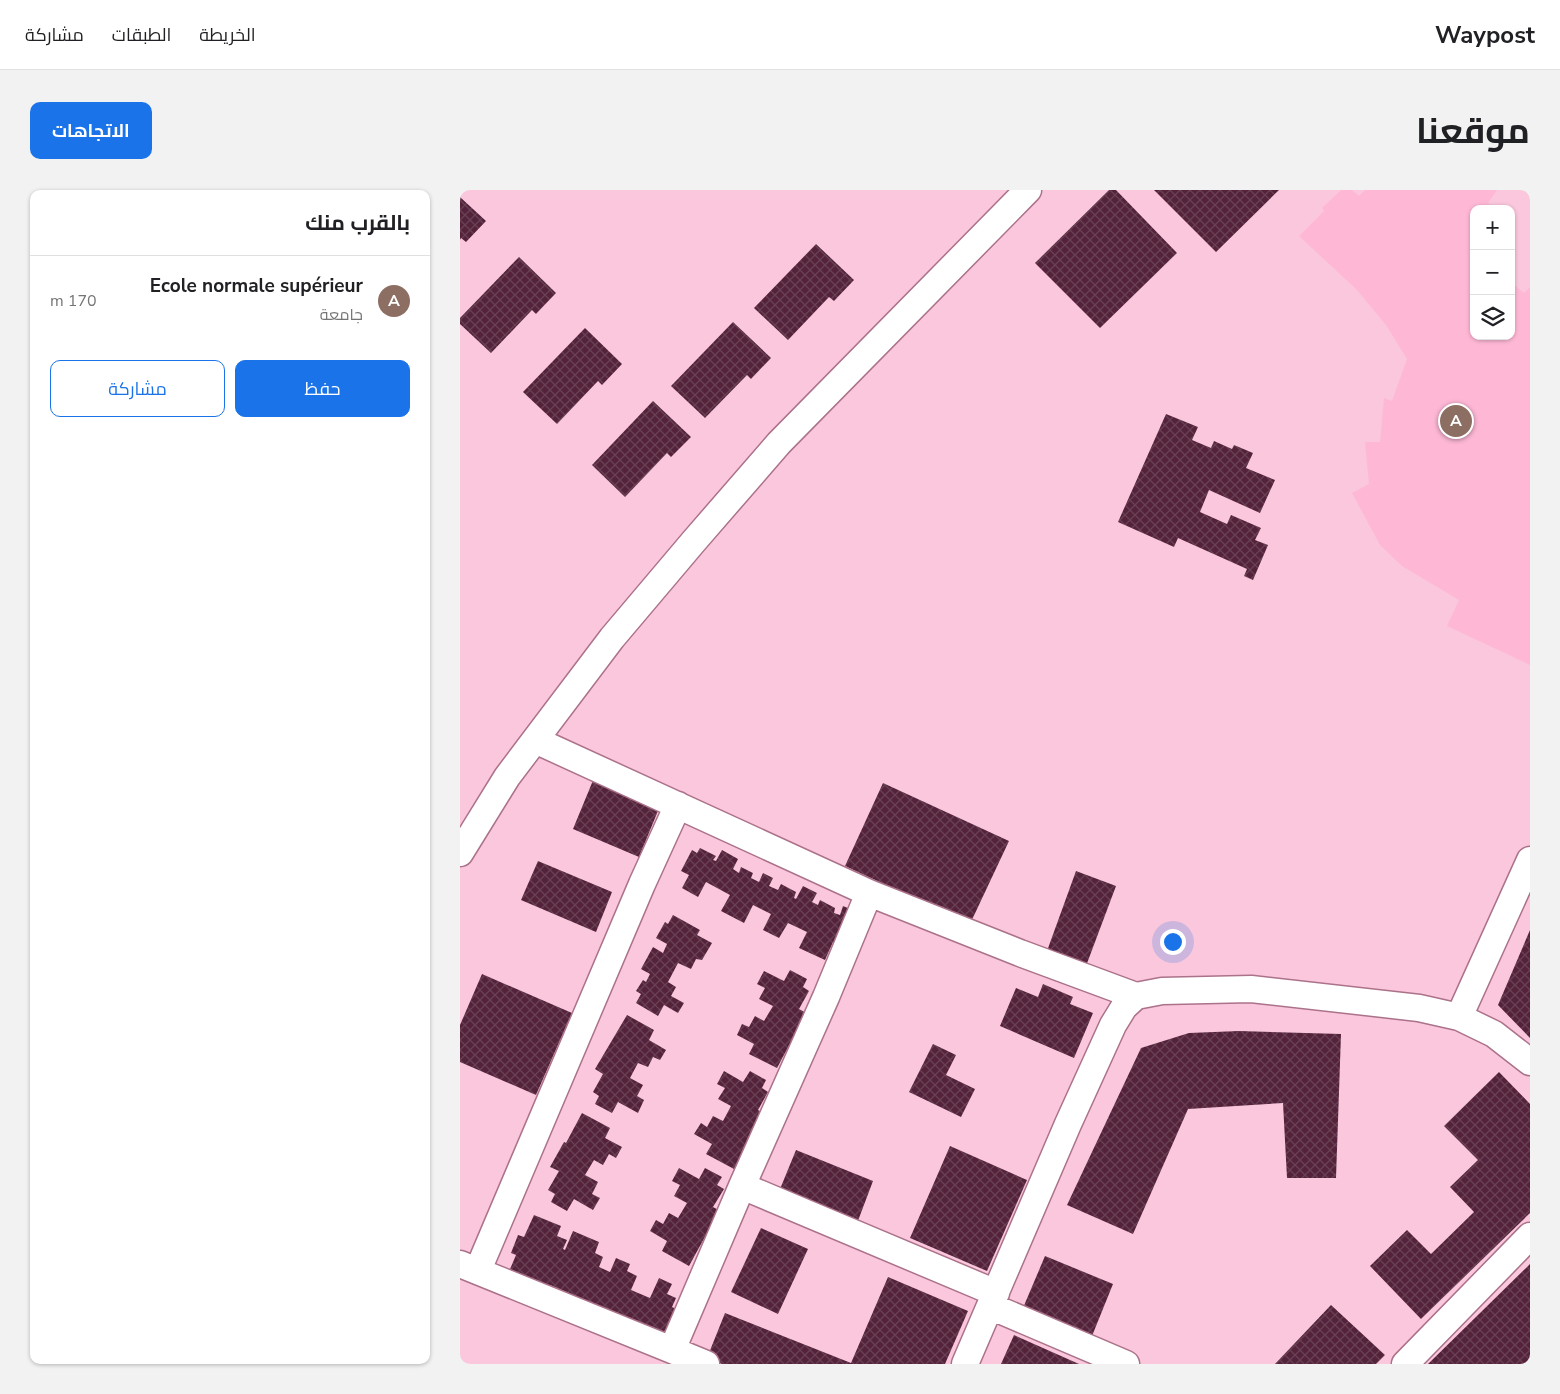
<!DOCTYPE html>
<html lang="ar">
<head>
<meta charset="utf-8">
<style>
	body { margin:0; font-family:"Nunito Sans",Cairo,sans-serif; background:#f2f2f2; color:#202124; direction:rtl }
	.controls { position:absolute; right:15px; top:15px; display:grid; overflow:hidden; border-radius:10px; box-shadow:0 1px 4px #0004 }
	.controls button { width:45px; height:45px; display:grid; place-items:center; padding:0; border:0; border-bottom:1px solid #e0e0e0; background:#fff; color:#202124; font:25px sans-serif }
	.you { position:absolute; left:712px; top:751px; width:18px; height:18px; margin:-12px; border:4px solid #fff; border-radius:50%; background:#1a73e8; box-shadow:0 0 0 8px #1a73e833 }
	.badge { display:grid; place-items:center; width:32px; height:32px; border-radius:50%; background:#1a73e8; color:#fff; font-size:16px; font-weight:700 }
	.pin { position:absolute; translate:-50% -50%; border:2px solid #fff; box-shadow:0 1px 5px #0006 }
	.list { margin:0; padding:0; list-style:none }
	h2 { display:flex; justify-content:space-between; align-items:center; height:65px; margin:0; padding:0 20px; font-size:21px }
	h2 small { font-size:16px; font-weight:400; color:#757577 }
	.list li { display:grid; grid-template-columns:32px 1fr auto; gap:15px; align-items:center; box-sizing:border-box; height:90px; padding:0 20px; border-top:1px solid #e0e0e0 }
	.list b { display:block; font-size:19px; white-space:nowrap }
	.list p { margin:0; font-size:16px; white-space:nowrap; color:#757577 }
	.list em { font-size:16px; font-style:normal; color:#757577 }
	.actions { display:flex; gap:10px; padding:15px 20px }
	.actions a { flex:1; padding:11px 0; border:1px solid #1a73e8; border-radius:10px; text-align:center; font-size:18px; color:#1a73e8 }
	.actions .main { background:#1a73e8; color:#fff }
	.icon { flex:none; width:28px; height:28px; fill:none; stroke:currentColor; stroke-width:2; stroke-linecap:round; stroke-linejoin:round }
	.map { position:relative; flex:none; width:1070px; height:1174px; overflow:hidden; direction:ltr; border-radius:10px }
	header { display:flex; align-items:center; gap:30px; box-sizing:border-box; height:70px; padding:0 25px; background:#fff; border-bottom:1px solid #e0e0e0 }
	header strong { font-size:24px }
	nav { display:flex; gap:28px; margin-inline-start:auto; font-size:18px }
	.intro { display:flex; align-items:center; justify-content:space-between; box-sizing:border-box; height:120px; padding:0 30px }
	h1 { margin:0; font-size:35px }
	.button { padding:12px 22px; border-radius:10px; background:#1a73e8; color:#fff; font-size:18px; font-weight:700 }
	main { display:flex; gap:30px; padding:0 30px }
	aside { flex:1; background:#fff; border-radius:10px; box-shadow:0 1px 4px #0004 }
	.map>svg:first-child { display:block }
</style>
</head>
<body>
<header>
<strong>Waypost</strong>
<nav><a>الخريطة</a><a>الطبقات</a><a>مشاركة</a></nav>
</header>
<div class="intro"><h1>موقعنا</h1><a class="button">الاتجاهات</a></div>
<main>
<div class="map">
<svg width="1070" height="1174" viewBox="0 0 1070 1174">
	<defs>
		<pattern id="building-cross-hatch" width="8" height="8" patternUnits="userSpaceOnUse" patternTransform="scale(1.25)"><rect width="8" height="8" fill="#54233b"/><path d="M0 0l8 8M0 8l8-8" fill="none" stroke="#694155"/></pattern>
	</defs>
	<rect width="100%" height="100%" fill="#fac7dc"/>
	<path fill="#feb8d6" d="M881 0H892L899 6 905 0H1037L1028 13 1034 19H1014V146H1051V92L1064 103 1070 97V475L987 436 999 410 942 376 920 355 892 303 909 294 905 252H920L924 208 932 211 947 169 926 135 897 100 839 46 864 21 862 18Z"/>
	<path fill="url(#building-cross-hatch)" d="M649 0H656L717 63 640 138 575 73Z
		M694 0H819L756 62Z
		M0 7 26 31 6 52 1 48 0 50Z
		M356 54 394 90 374 111 369 107 328 150 294 118Z
		M59 67 96 103 76 124 72 120 31 163 0 134V128Z
		M273 132 311 168 291 189 287 185 245 228 211 196Z
		M125 138 162 174 142 195 138 191 97 234 63 202Z
		M193 211 231 247 211 267 207 263 165 307 132 275Z
		M706 224 738 237 732 250 751 258 754 251 772 259 774 255 793 263 786 278 815 290 800 323 749 300 740 322 767 334 771 325 801 338 795 350 808 355 793 390 784 386 787 379 718 348 714 357 658 332Z
		M134 588 200 616 179 667 113 639Z
		M423 593 549 651 510 734 385 676Z
		M240 658 256 666 253 670 256 671 262 660 278 669 273 679 279 683 281 677 293 683 291 688 299 692 303 683 313 688 309 696 318 700 321 694 336 702 334 708 336 709 343 696 357 703 352 712 358 715 360 710 375 718 374 723 380 725 383 716 395 721 379 755 373 752 365 770 339 758 347 742 328 733 319 748 303 740 311 724 293 715 284 733 261 721 270 705 246 692 238 707 222 698 229 685 221 681 232 660 237 663Z
		M78 671 152 702 136 742 61 710Z
		M616 681 656 696 626 776 587 761Z
		M213 725 240 740 237 745 252 753 242 770 236 769 231 779 218 773 208 792 216 797 211 806 224 813 218 823 204 815 198 826 176 813 181 804 176 801 183 790 186 792 190 784 181 779 193 757 203 763 207 754 196 748 205 732 208 734Z
		M1070 740V848L1038 815Z
		M330 780 347 789 343 797 349 801 339 819 348 824 335 849 333 848 317 878 289 864 294 854 277 845 282 834 289 837 295 826 304 831 313 816 299 809 305 798 297 794 304 781 324 791Z
		M22 784 112 823 76 905 0 872V835Z
		M583 794 613 807 610 814 633 823 614 868 540 836 556 798 578 807Z
		M167 825 194 840 189 850 206 860 200 870 193 867 188 877 178 873 170 888 183 895 177 906 184 910 178 923 158 912 152 923 135 914 139 906 133 902 143 884 135 879Z
		M779 841 881 844 876 988H827L823 913 728 919 673 1044 607 1015 681 858 729 843Z
		M473 854 496 865 486 885 515 899 501 927 449 902Z
		M264 881 283 892 290 881 306 890 302 898 308 902 298 920 306 925 274 979 246 964 252 954 234 944 241 933 247 937 253 926 263 931 271 916 258 909 265 898 257 894Z
		M1039 882 1070 914V1023L961 1129 910 1076 947 1040 971 1064 1014 1022 990 997 1018 970 984 936Z
		M122 923 150 938 145 948 162 957 156 968 149 964 143 975 134 970 125 985 138 992 132 1004 140 1008 133 1020 114 1009 107 1021 91 1012 95 1004 88 1000 99 981 90 977 104 952 106 953Z
		M490 956 567 990 527 1081 450 1048Z
		M336 960 413 991 396 1036 318 1004Z
		M219 978 239 989 245 978 262 987 257 995 264 999 253 1017 262 1022 248 1047 246 1045 229 1076 202 1061 207 1051 190 1041 196 1030 203 1034 209 1023 218 1028 227 1013 214 1006 220 995 212 991Z
		M74 1025 101 1036 97 1046 107 1050 103 1059 105 1060 113 1041 139 1052 135 1063 143 1067 139 1077 150 1082 156 1068 170 1074 167 1081 177 1086 171 1100 190 1108 199 1088 212 1094 207 1104 216 1108 212 1117 221 1121 207 1152 115 1114 118 1107 90 1095 88 1102 48 1084 56 1065 51 1063 58 1045 64 1047Z
		M301 1038 348 1059 318 1124 271 1102Z
		M585 1066 653 1094 632 1146 563 1118Z
		M1070 1074V1174H968Z
		M428 1087 508 1121 485 1174H262L247 1168 265 1123 391 1173Z
		M871 1115 925 1165 916 1174H815Z
		M554 1145 619 1174H541Z"/>
	<g fill="none" stroke-linecap="round" stroke-linejoin="round">
		<defs>
			<path id="minor" d="M75 550 409 703 560 763 676 806
				M0 663 47 587 152 448 234 351 319 253 568 0
				M999 827 1070 670
				M282 996 536 1103
				M0 1074 212 1160
				M18 1080 182 694 218 615
				M530 1116 666 1174
				M246 1174 212 1160 282 996 366 807 409 703
				M505 1174 608 934 653 835 664 817 676 806 702 801 791 799 959 818 999 827 1034 844 1070 872
				M945 1174 1070 1046"/>
		</defs>
		<use href="#minor" stroke="#ab728a" stroke-width="29"/>
		<use href="#minor" stroke="#fff" stroke-width="26"/>
	</g>
</svg>
<div class="controls">
<button>+</button>
<button>−</button>
<button><svg class="icon" aria-label="layers" viewBox="0 0 24 24"><path d="M12 4l9 5-9 5-9-5zM3 14l9 5 9-5"/></svg></button>
</div>
<div class="you"></div>
<div class="pin badge" style="left:996px;top:231px;background:#8d6e63">A</div>
</div>
<aside>
<h2>بالقرب منك<small></small></h2>
<ul class="list">
<li><span class="badge" style="background:#8d6e63">A</span><div><b>Ecole normale supérieur</b><p>جامعة</p></div><em>170 m</em></li>
</ul>
<div class="actions"><a class="main">حفظ</a><a>مشاركة</a></div>
</aside>
</main>
</body>
</html>
